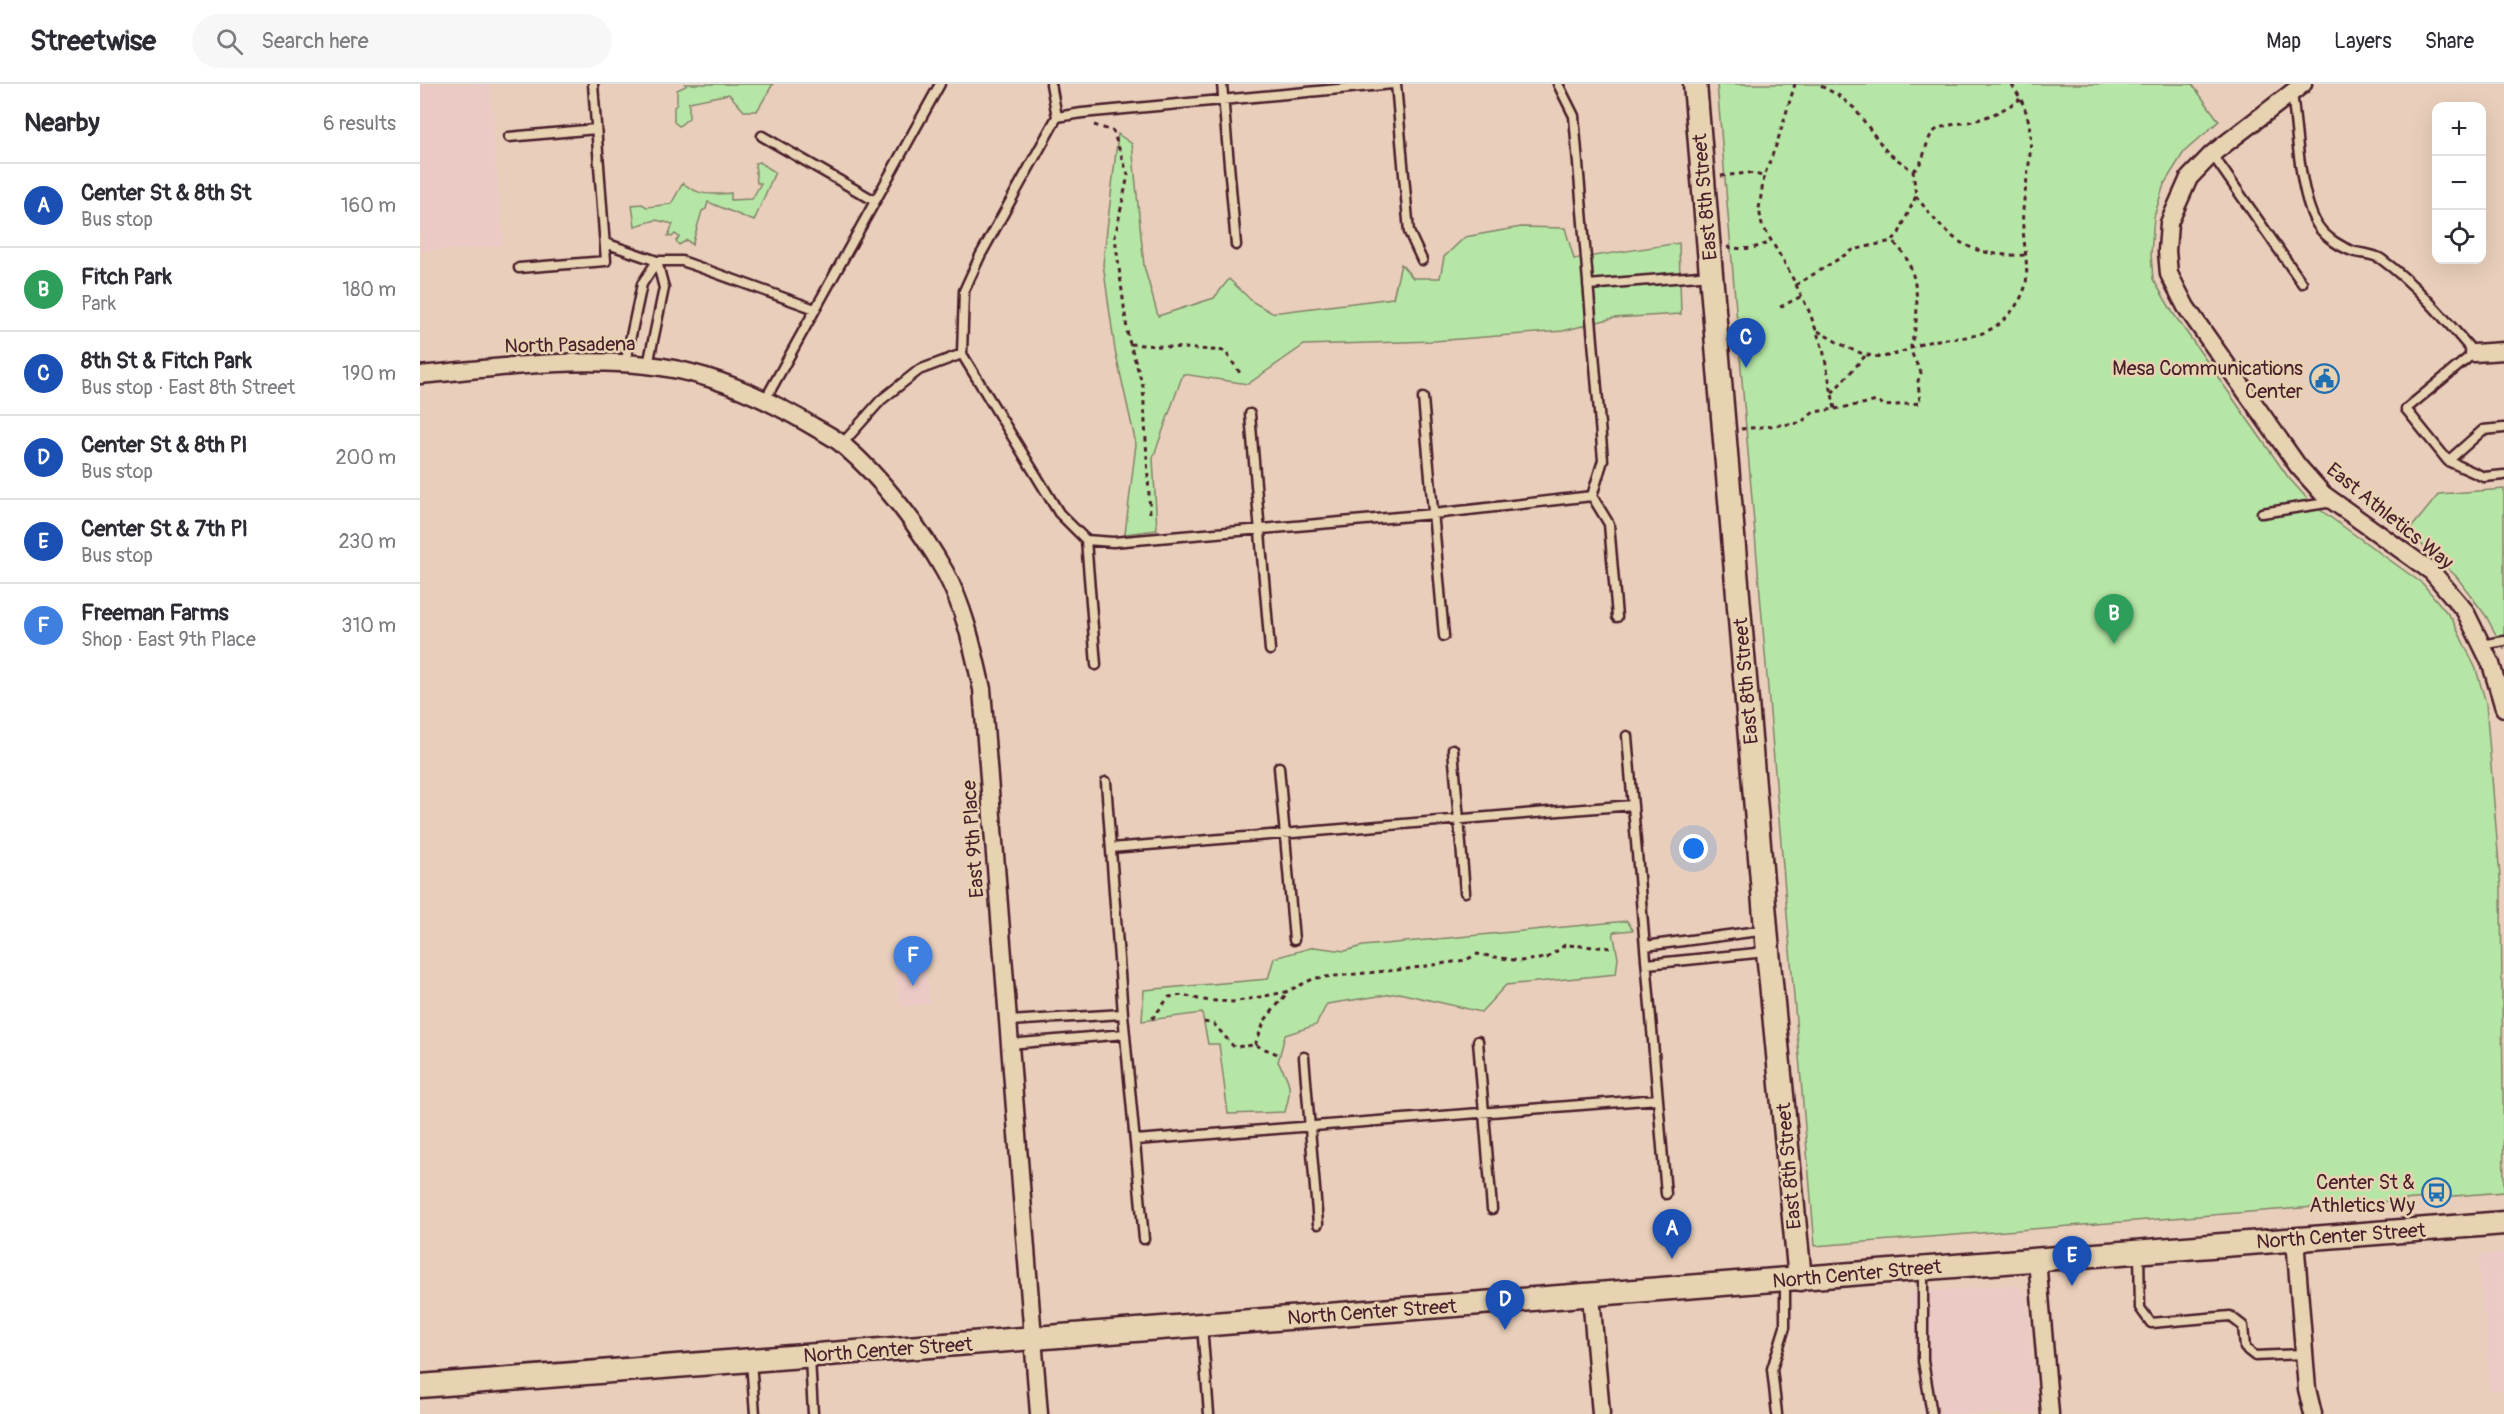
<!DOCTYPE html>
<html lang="en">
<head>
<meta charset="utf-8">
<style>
	body { margin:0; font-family:Pangolin,sans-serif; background:#f7f7f7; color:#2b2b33 }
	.controls { position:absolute; right:18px; top:18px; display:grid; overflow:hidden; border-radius:12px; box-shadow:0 6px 24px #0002 }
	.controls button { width:54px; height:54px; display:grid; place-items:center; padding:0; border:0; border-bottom:2px solid #e1e1e2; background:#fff; color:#2b2b33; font:30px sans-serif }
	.you { position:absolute; left:1274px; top:765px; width:21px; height:21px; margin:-15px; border:4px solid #fff; border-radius:50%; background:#1a73e8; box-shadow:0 0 0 9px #1a73e833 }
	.badge { display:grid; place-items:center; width:39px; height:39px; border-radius:50%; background:#0f766e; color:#fff; font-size:20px; font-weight:700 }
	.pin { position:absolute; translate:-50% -50px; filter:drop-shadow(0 2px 3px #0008) }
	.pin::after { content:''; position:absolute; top:32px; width:21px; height:18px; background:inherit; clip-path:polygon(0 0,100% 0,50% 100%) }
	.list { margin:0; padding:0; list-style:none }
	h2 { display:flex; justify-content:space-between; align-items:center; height:78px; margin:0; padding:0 24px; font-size:26px }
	h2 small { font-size:20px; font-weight:400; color:#7c7c81 }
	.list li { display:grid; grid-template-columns:39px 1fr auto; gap:18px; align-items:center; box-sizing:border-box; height:84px; padding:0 24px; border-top:2px solid #e1e1e2 }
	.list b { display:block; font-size:22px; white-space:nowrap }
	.list p { margin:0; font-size:20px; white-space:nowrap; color:#7c7c81 }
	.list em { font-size:20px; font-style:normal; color:#7c7c81 }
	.icon { flex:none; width:33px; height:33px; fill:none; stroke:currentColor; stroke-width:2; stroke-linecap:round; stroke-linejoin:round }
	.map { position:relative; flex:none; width:2084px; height:1330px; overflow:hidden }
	header { display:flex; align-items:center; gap:36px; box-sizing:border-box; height:84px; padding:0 30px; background:#fff; border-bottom:2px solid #e1e1e2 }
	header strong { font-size:28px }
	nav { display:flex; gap:33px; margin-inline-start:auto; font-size:21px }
	.search { width:420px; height:54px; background:#f7f7f7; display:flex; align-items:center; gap:15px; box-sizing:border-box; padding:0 21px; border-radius:33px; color:#7c7c81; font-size:22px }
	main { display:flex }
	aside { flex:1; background:#fff }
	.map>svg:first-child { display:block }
</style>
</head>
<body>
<header>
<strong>Streetwise</strong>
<div class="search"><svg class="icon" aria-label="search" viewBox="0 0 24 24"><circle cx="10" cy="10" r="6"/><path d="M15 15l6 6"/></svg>Search here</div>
<nav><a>Map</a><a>Layers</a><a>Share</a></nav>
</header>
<main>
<aside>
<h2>Nearby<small>6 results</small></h2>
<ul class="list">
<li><span class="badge" style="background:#1a4fb4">A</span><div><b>Center St &amp; 8th St</b><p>Bus stop</p></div><em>160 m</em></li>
<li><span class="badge" style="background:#2e9e5b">B</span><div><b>Fitch Park</b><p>Park</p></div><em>180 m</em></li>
<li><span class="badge" style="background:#1a4fb4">C</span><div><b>8th St &amp; Fitch Park</b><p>Bus stop · East 8th Street</p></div><em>190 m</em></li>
<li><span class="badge" style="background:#1a4fb4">D</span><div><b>Center St &amp; 8th Pl</b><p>Bus stop</p></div><em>200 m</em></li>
<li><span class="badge" style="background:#1a4fb4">E</span><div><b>Center St &amp; 7th Pl</b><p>Bus stop</p></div><em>230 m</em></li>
<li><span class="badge" style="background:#3f7fe0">F</span><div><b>Freeman Farms</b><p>Shop · East 9th Place</p></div><em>310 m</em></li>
</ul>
</aside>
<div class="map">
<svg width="2084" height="1330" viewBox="0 0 2084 1330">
	<rect width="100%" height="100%" fill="#e9cfbb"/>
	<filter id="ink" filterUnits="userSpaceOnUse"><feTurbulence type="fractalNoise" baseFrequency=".0167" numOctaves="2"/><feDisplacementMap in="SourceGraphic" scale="12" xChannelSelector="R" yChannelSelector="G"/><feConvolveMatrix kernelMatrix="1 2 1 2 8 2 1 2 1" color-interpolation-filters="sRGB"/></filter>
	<g filter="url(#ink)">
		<path fill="#ebcac6" d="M0 0H70L83 161 0 168Z
			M506 882 510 920 480 922 476 885Z
			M2084 1169V1306L2070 1307 2058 1171Z
			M1597 1200 1606 1208 1618 1330H1503L1489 1209Z"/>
		<path fill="#b6e6a5" stroke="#808268" stroke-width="1.5" d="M265 0H353L337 27H324L309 10 269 18V34L259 42 254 38V23L257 20V6L266 2Z
			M1297 0H1772L1799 37 1764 68 1744 100 1734 133 1731 170 1733 195 1753 229 1868 393 1892 420 2003 500 2032 535 2056 585 2066 619 2081 806 2084 1108 1395 1162Z
			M698 50 712 60 724 182 738 232 794 214 809 195 833 218 852 229 973 214 981 180 993 194H1020L1024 173 1045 153 1101 143 1145 144 1154 175 1259 159 1261 230 1193 234 1143 247 1014 257 884 261 828 300 763 290 733 374 737 446 705 450 716 360 695 266 683 180Z
			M339 78 355 88 334 137 288 118 286 125 282 127 272 161 267 156 259 161 256 157 259 153 255 150 252 153 248 152 253 140 236 136 215 142 212 121 222 120 227 123 251 120 263 99C278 112 292 111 311 109V116L332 115 341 99H337L335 79Z
			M2084 405V566L2066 532 2036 492 1988 448 2019 410Z
			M1207 837 1213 846 1193 848 1198 874 1196 890 1086 901 1061 928 979 909 907 920 896 941 865 951 858 978C871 998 872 1004 865 1028L808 1030 799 960H788L782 929 722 937 724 906 848 895 854 874 894 863 925 867 943 862Z"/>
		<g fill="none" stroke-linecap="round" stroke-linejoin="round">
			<defs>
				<path id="lane" d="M631 0 637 33
					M802 0 816 161
					M973 0 662 29 637 33 560 172 544 207 542 270 639 429 666 456 693 458 1013 430 1172 412
					M976 0 989 148 1002 176
					M1138 0 1154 32 1183 376 1172 412 1189 440 1197 533
					M1872 8C1877 45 1879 113 1898 142 1906 154 1922 164 1935 168 1944 170 1954 170 1961 175 1997 201 2026 236 2054 269L1986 325 2028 377 2063 346 2084 344
					M342 52 455 117
					M89 53 176 45
					M1792 70 1882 199
					M185 159 237 177H262L395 225
					M99 184 186 177 173 0
					M1168 201 1291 191
					M205 280 222 200 237 177
					M228 281 244 204 237 177
					M1003 314 1024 552
					M345 316 520 0
					M830 330 850 566
					M422 360 461 316 499 286 542 270
					M2028 377 2064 393 2084 391
					M1842 429 1913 418
					M666 456 676 581
					M2062 561 2084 557
					M1207 652 1246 1110
					M1033 665 1045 808
					M859 683 874 856
					M686 698 703 930 724 1155
					M691 764 1213 721
					M1225 862 1346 846
					M1227 880 1346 868
					M588 937 703 930
					M1058 957 1072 1125
					M589 960 705 950
					M884 973 898 1140
					M716 1056 1238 1015
					M1719 1168 1720 1224 1731 1239 1810 1232 1823 1242 1825 1264 1835 1272 1884 1270
					M1503 1184V1277L1512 1330
					M782 1241 789 1330
					M390 1274 393 1330
					M331 1277 335 1330
					M1357 1330 1352 1285 1365 1243V1196"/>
				<path id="street" d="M1883 0 1792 70 1769 94 1749 139 1747 167 1749 190 1766 223 1878 382 1903 410 2012 488 2045 527 2071 580 2084 624
					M2054 269 2084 267
					M0 291C75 284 152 273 227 281 287 287 345 313 396 344 405 349 415 354 423 361 461 393 501 445 525 488 545 525 553 565 562 605L619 1330
					M1875 1155 1887 1305 1893 1330
					M1617 1175 1630 1330
					M1171 1211 1181 1330"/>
				<path id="secondary" d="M1275 0 1348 868 1380 1195
					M0 1302 2084 1139"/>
			</defs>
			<use href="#lane" stroke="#4a1f2b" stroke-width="13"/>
			<use href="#street" stroke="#4a1f2b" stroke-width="21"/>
			<use href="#secondary" stroke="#4a1f2b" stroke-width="27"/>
			<path stroke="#4a1f2b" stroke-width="3" stroke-dasharray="4.5 4.5" stroke-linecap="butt" d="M674 41 693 47 708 91 695 153 708 253 723 302 730 429
				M1493 87C1508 76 1503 55 1516 46 1525 40 1542 40 1553 37 1569 33 1586 25 1600 15
				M1301 92 1328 89 1344 92
				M1496 112C1529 156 1548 173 1605 171
				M1307 163C1323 166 1335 165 1350 158
				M1376 201 1433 166 1472 157 1479 149 1496 112 1493 87 1467 68 1434 24 1418 11 1397 0
				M1360 223 1382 212
				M1398 247C1414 256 1430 267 1448 271 1470 277 1485 265 1505 259 1524 253 1547 256 1565 248 1584 240 1601 220 1606 200 1609 176 1601 151 1603 126 1607 79 1623 42 1591 0
				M710 260 805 267 822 292
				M1412 309 1446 271
				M1415 325 1458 317 1465 322 1500 319 1498 297 1501 289C1498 281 1491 272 1491 263 1491 257 1495 250 1495 244 1500 215 1496 176 1472 157
				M1321 345 1380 339 1394 328 1415 325 1403 265 1389 227 1369 187 1342 141 1339 125 1344 92 1357 59 1375 0
				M732 935 749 913 763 911 782 916 813 918 866 908 895 894 987 885 1046 876 1057 870 1100 877 1127 874 1145 861 1194 864
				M784 938 794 940 814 963 835 961 860 971
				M835 961 845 936 868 908"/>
			<use href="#lane" stroke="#e7d3b2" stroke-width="8"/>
			<use href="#street" stroke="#e7d3b2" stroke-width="16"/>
			<use href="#secondary" stroke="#e7d3b2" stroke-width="22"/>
		</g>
	</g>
	<defs>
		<symbol id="civic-ring" viewBox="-11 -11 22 22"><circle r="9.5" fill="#e7d3b2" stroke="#1f6fb2" stroke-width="1.5"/><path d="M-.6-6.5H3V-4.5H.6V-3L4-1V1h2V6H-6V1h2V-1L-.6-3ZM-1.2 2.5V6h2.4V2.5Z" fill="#1f6fb2"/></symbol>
		<symbol id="bus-ring" viewBox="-11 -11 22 22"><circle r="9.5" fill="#e7d3b2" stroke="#1f6fb2" stroke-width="1.5"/><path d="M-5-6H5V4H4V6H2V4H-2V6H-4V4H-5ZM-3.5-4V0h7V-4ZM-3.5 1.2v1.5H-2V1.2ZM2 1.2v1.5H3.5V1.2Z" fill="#1f6fb2"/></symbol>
	</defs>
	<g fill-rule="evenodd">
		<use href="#civic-ring" x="1888" y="278" width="33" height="33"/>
		<use href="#bus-ring" x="2000" y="1092" width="33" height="33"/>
	</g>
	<g text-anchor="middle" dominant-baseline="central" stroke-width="5" stroke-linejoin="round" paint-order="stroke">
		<g font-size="20" fill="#4a1f2b" stroke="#e7d3b2">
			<text transform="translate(1285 113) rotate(-95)">East 8th Street</text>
			<text transform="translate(150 261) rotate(-1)">North Pasadena</text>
			<text transform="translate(1970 432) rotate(39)">East Athletics Way</text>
			<text transform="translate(1326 597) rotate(-95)">East 8th Street</text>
			<text transform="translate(553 755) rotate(-94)">East 9th Place</text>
			<text transform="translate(1369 1082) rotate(-95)">East 8th Street</text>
			<text transform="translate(1921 1152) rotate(-4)">North Center Street</text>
			<text transform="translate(1437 1190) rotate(-5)">North Center Street</text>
			<text transform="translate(952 1228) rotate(-4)">North Center Street</text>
			<text transform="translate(468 1266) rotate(-4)">North Center Street</text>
		</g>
		<g font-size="20" fill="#4a1f2b" stroke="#e7d3b2" text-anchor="end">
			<text x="1883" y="284">Mesa Communications<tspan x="1883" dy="23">Center</tspan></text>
			<text x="1995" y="1098">Center St &amp;<tspan x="1995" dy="23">Athletics Wy</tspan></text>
		</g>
	</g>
</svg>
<div class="controls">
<button>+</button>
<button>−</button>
<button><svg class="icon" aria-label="locate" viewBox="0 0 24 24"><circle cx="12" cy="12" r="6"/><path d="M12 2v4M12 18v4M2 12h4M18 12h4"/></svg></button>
</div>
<div class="you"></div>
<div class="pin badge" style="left:1252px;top:1175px;background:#1a4fb4">A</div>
<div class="pin badge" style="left:1694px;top:560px;background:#2e9e5b">B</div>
<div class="pin badge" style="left:1326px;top:284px;background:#1a4fb4">C</div>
<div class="pin badge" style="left:1085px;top:1246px;background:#1a4fb4">D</div>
<div class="pin badge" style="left:1652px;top:1202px;background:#1a4fb4">E</div>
<div class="pin badge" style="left:493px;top:902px;background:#3f7fe0">F</div>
</div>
</main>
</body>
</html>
